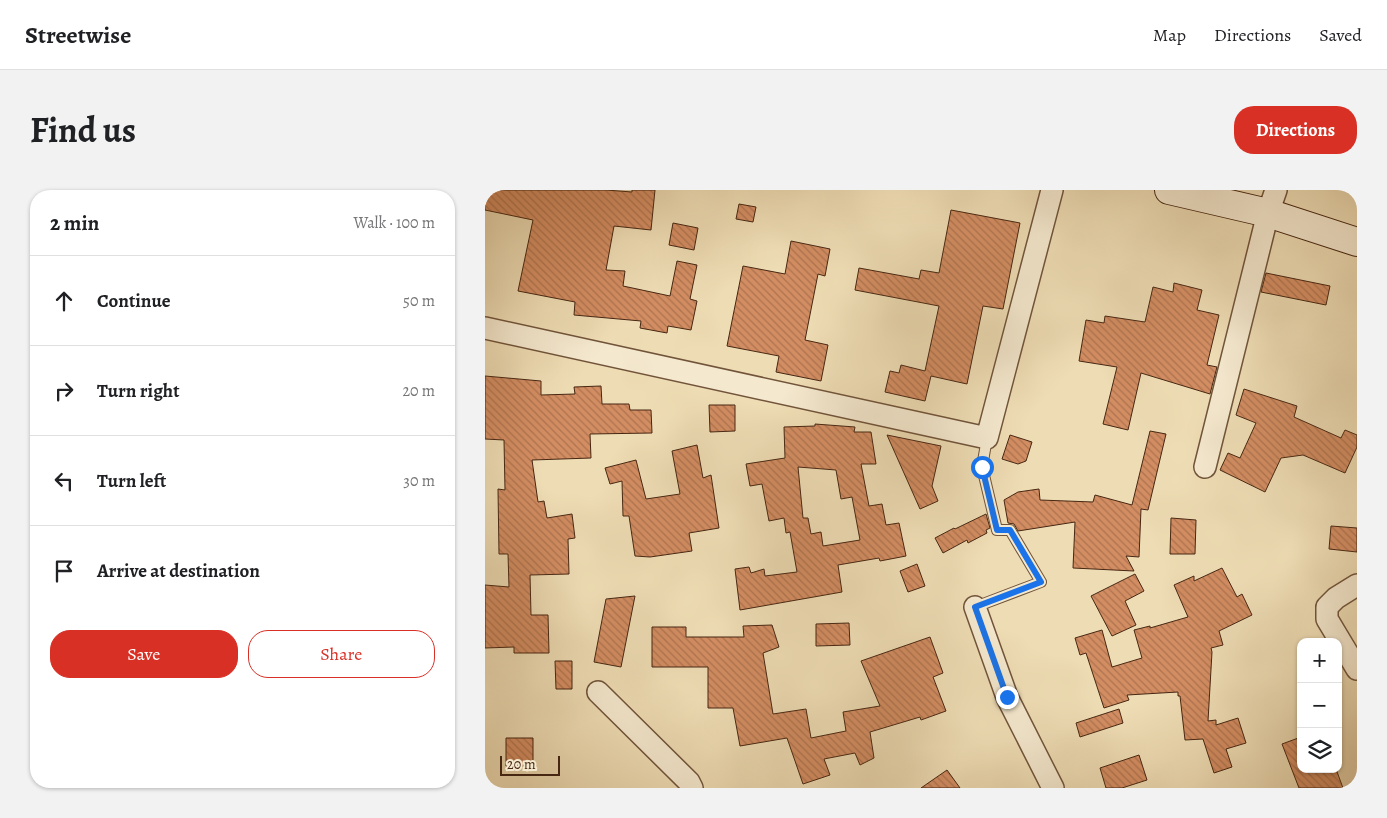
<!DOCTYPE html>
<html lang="en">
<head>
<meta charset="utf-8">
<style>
	body { margin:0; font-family:Alegreya,serif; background:#f2f2f2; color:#202124 }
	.controls { position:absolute; right:15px; bottom:15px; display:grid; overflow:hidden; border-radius:10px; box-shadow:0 1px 4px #0004 }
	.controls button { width:45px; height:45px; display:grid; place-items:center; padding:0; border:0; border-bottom:1px solid #e0e0e0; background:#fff; color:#202124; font:25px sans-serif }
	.scale { position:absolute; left:15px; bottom:12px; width:60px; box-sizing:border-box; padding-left:5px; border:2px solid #472712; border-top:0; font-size:14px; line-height:18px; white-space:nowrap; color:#472712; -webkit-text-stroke:4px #f4e8ce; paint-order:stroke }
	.stop { position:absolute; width:15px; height:15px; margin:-11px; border:4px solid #1a73e8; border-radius:50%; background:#fff }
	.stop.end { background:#1a73e8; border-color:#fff; box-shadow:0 1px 5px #0008 }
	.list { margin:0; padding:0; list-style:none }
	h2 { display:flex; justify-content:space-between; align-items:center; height:65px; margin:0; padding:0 20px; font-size:21px }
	h2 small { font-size:16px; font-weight:400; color:#757577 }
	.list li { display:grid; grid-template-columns:32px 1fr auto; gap:15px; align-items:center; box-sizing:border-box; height:90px; padding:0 20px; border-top:1px solid #e0e0e0 }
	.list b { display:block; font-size:19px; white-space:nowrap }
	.list em { font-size:16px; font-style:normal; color:#757577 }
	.actions { display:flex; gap:10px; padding:15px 20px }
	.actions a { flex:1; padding:11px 0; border:1px solid #d93025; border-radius:20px; text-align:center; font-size:18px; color:#d93025 }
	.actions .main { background:#d93025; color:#fff }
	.icon { flex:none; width:28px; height:28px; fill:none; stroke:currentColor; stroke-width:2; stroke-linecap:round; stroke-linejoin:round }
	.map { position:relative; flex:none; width:872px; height:598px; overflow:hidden; border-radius:20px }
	header { display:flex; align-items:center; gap:30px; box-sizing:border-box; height:70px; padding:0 25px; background:#fff; border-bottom:1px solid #e0e0e0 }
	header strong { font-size:24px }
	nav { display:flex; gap:28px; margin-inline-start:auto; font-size:18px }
	.intro { display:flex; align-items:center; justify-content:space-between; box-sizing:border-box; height:120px; padding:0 30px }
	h1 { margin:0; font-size:35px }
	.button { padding:12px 22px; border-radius:20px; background:#d93025; color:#fff; font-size:18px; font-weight:700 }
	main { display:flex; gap:30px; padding:0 30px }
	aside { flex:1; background:#fff; border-radius:20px; box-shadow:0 1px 4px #0004 }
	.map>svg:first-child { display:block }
</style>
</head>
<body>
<header>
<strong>Streetwise</strong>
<nav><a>Map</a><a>Directions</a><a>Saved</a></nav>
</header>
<div class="intro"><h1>Find us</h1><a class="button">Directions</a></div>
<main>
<aside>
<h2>2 min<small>Walk · 100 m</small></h2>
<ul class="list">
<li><svg class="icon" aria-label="ahead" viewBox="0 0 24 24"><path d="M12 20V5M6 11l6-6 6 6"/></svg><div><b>Continue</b></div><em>50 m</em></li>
<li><svg class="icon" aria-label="right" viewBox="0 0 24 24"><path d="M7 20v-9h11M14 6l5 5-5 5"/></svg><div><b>Turn right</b></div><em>20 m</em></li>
<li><svg class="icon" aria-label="left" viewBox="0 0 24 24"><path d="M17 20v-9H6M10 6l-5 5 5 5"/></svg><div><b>Turn left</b></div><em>30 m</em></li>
<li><svg class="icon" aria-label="arrive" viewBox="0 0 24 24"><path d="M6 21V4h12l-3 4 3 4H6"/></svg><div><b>Arrive at destination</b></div></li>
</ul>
<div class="actions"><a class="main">Save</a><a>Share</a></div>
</aside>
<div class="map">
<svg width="872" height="598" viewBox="0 0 872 598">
	<defs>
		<pattern id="building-back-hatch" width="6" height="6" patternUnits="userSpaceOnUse" patternTransform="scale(1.25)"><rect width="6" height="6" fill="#d38d62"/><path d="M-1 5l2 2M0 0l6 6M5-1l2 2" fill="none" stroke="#ad734f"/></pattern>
	</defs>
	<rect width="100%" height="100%" fill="#eedcb4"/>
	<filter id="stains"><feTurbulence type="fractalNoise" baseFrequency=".004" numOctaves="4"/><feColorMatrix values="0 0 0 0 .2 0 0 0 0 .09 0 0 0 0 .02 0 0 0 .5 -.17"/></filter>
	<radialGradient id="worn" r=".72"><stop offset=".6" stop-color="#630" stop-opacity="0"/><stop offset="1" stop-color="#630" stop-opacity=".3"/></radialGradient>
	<path fill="url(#building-back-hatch)" stroke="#472712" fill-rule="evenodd" d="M0 0H121L147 2V0H170L166 40 129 36 121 80 140 81 138 96 185 106 192 71 212 75 205 109 212 111 206 140 183 136 182 143 155 138 156 131 89 125 90 112 33 101 48 30 0 20Z
		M254 14 271 17 268 32 251 29Z
		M466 20 535 33 518 119 498 116 482 194 446 186 440 211 400 202 405 181 414 183 416 175 440 181 454 116 370 100 374 78 434 89 436 80 454 83Z
		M188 33 213 38 209 60 184 55Z
		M306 51 345 59 340 86 333 84 320 150 343 155 336 191 291 182 294 166 242 156 258 76 300 84Z
		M781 83 845 96 841 115 776 102Z
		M689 93 717 100 712 120 734 125 722 175 732 177 725 204 656 183 643 240 618 234 632 177 594 171 601 130 619 133 620 126 660 132 668 97 688 102Z
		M0 186 56 191V205L90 204 89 197 116 196 117 214H144L145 220H166L167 243 105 244 106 268 47 270 53 312 59 311 62 328 87 324 90 348 83 349 84 384 45 385 46 425H63L64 463H29V457L0 458V395L24 397 23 364H14L13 299 20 300 19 250 0 249Z
		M759 199 812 216 809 227 856 248 860 240 872 245V257L860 283 818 265 796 268 780 302 735 280 743 263 755 268 771 233 751 225Z
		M224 215H250V241L225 242Z
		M330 234 370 237 369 242H386L391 274H376L384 316 397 314 401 335 414 333 421 366 395 371 394 368 353 375 357 402 255 420 250 379 264 377 266 383 279 379 280 386 312 382 305 342 301 343 299 328 284 331 277 294 265 296 261 274 300 268 299 237 330 236ZM313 277 351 280 356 309 367 307 375 350 338 356 336 342 326 344 323 328H318Z
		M665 241 681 244 663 320 656 319 654 367 641 366 649 381 588 378 590 332 533 341 529 334 523 333 519 310 533 302 554 299 555 310 608 312 610 305 647 315Z
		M402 245 456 256 447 296 453 311 435 319Z
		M525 245 547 252 541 271 533 274 517 269Z
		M212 255 218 288 226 285 234 338 204 343 207 361 165 367 150 366 144 326H138L137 291 125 294 120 278 151 270 161 309 195 304 187 261Z
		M501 324 505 338 501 340 502 343 483 353 482 350 458 363 450 348 469 338 470 339Z
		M686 328 711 330 710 364H685Z
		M846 336 872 338V362L844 359Z
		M432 374 440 396 423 402 415 381Z
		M737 378 752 407 757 404 767 425 734 441 738 455 726 458 727 462 723 531 731 530V535L753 528 761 553 741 559 747 577 729 583 718 549 700 550 695 506H693V502L642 505 644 510 619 518 601 463 595 465 590 448 617 440 627 477 657 468 649 440 665 436V438L703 427 689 395 709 386V391Z
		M650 384 659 401 640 411 651 435 627 446 606 406Z
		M150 406 136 477 109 472 121 409Z
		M364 433 365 455 331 456V434Z
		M287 435 294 457 278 463 288 524 321 519 326 548 361 541 358 522 395 516 376 471 445 447 458 483 448 487 461 521 436 530 435 527 385 542 389 568 375 575 370 563 339 569 345 585 318 594 302 548 255 556 248 518H223V477H167V437H201V447H259L258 436Z
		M70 471H87V499H71Z
		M634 519 638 533 595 547 591 533Z
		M816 547V579H851L858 598H814L797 554Z
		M21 548H48V576H21Z
		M654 565 662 590 637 598H621L615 578Z
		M462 580 475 598H436Z"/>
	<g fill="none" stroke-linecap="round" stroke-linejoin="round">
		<defs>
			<path id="service" d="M490 417 556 392 525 340H512L497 277 502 248"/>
			<path id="minor" d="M0 138 502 248 567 0
				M720 277 783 23 791 0
				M872 395 851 408 842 417V429L872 479
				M490 417 522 507 568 598
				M113 502 204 592 207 598"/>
			<path id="secondary" d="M684 0 783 23 872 52"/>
		</defs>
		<use href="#service" stroke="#71543a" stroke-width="12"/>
		<use href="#minor" stroke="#71543a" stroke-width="24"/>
		<use href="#secondary" stroke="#472712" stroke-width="30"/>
		<use href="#service" stroke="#f4e8ce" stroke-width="10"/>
		<use href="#minor" stroke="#f4e8ce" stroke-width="21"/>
		<use href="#secondary" stroke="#f4e8ce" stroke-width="28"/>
	</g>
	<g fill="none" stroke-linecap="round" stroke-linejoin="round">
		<path stroke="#1a73e8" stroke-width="6" d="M497 277 512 340H525L556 392 490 417 522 507"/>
	</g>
	<rect width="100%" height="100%" filter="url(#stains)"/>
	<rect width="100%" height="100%" fill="url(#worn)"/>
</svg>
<div class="controls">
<button>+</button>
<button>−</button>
<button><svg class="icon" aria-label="layers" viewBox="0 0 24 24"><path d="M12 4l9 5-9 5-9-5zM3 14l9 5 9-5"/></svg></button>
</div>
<div class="scale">20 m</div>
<div class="stop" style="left:497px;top:277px"></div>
<div class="stop end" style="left:522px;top:507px"></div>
</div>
</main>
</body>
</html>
